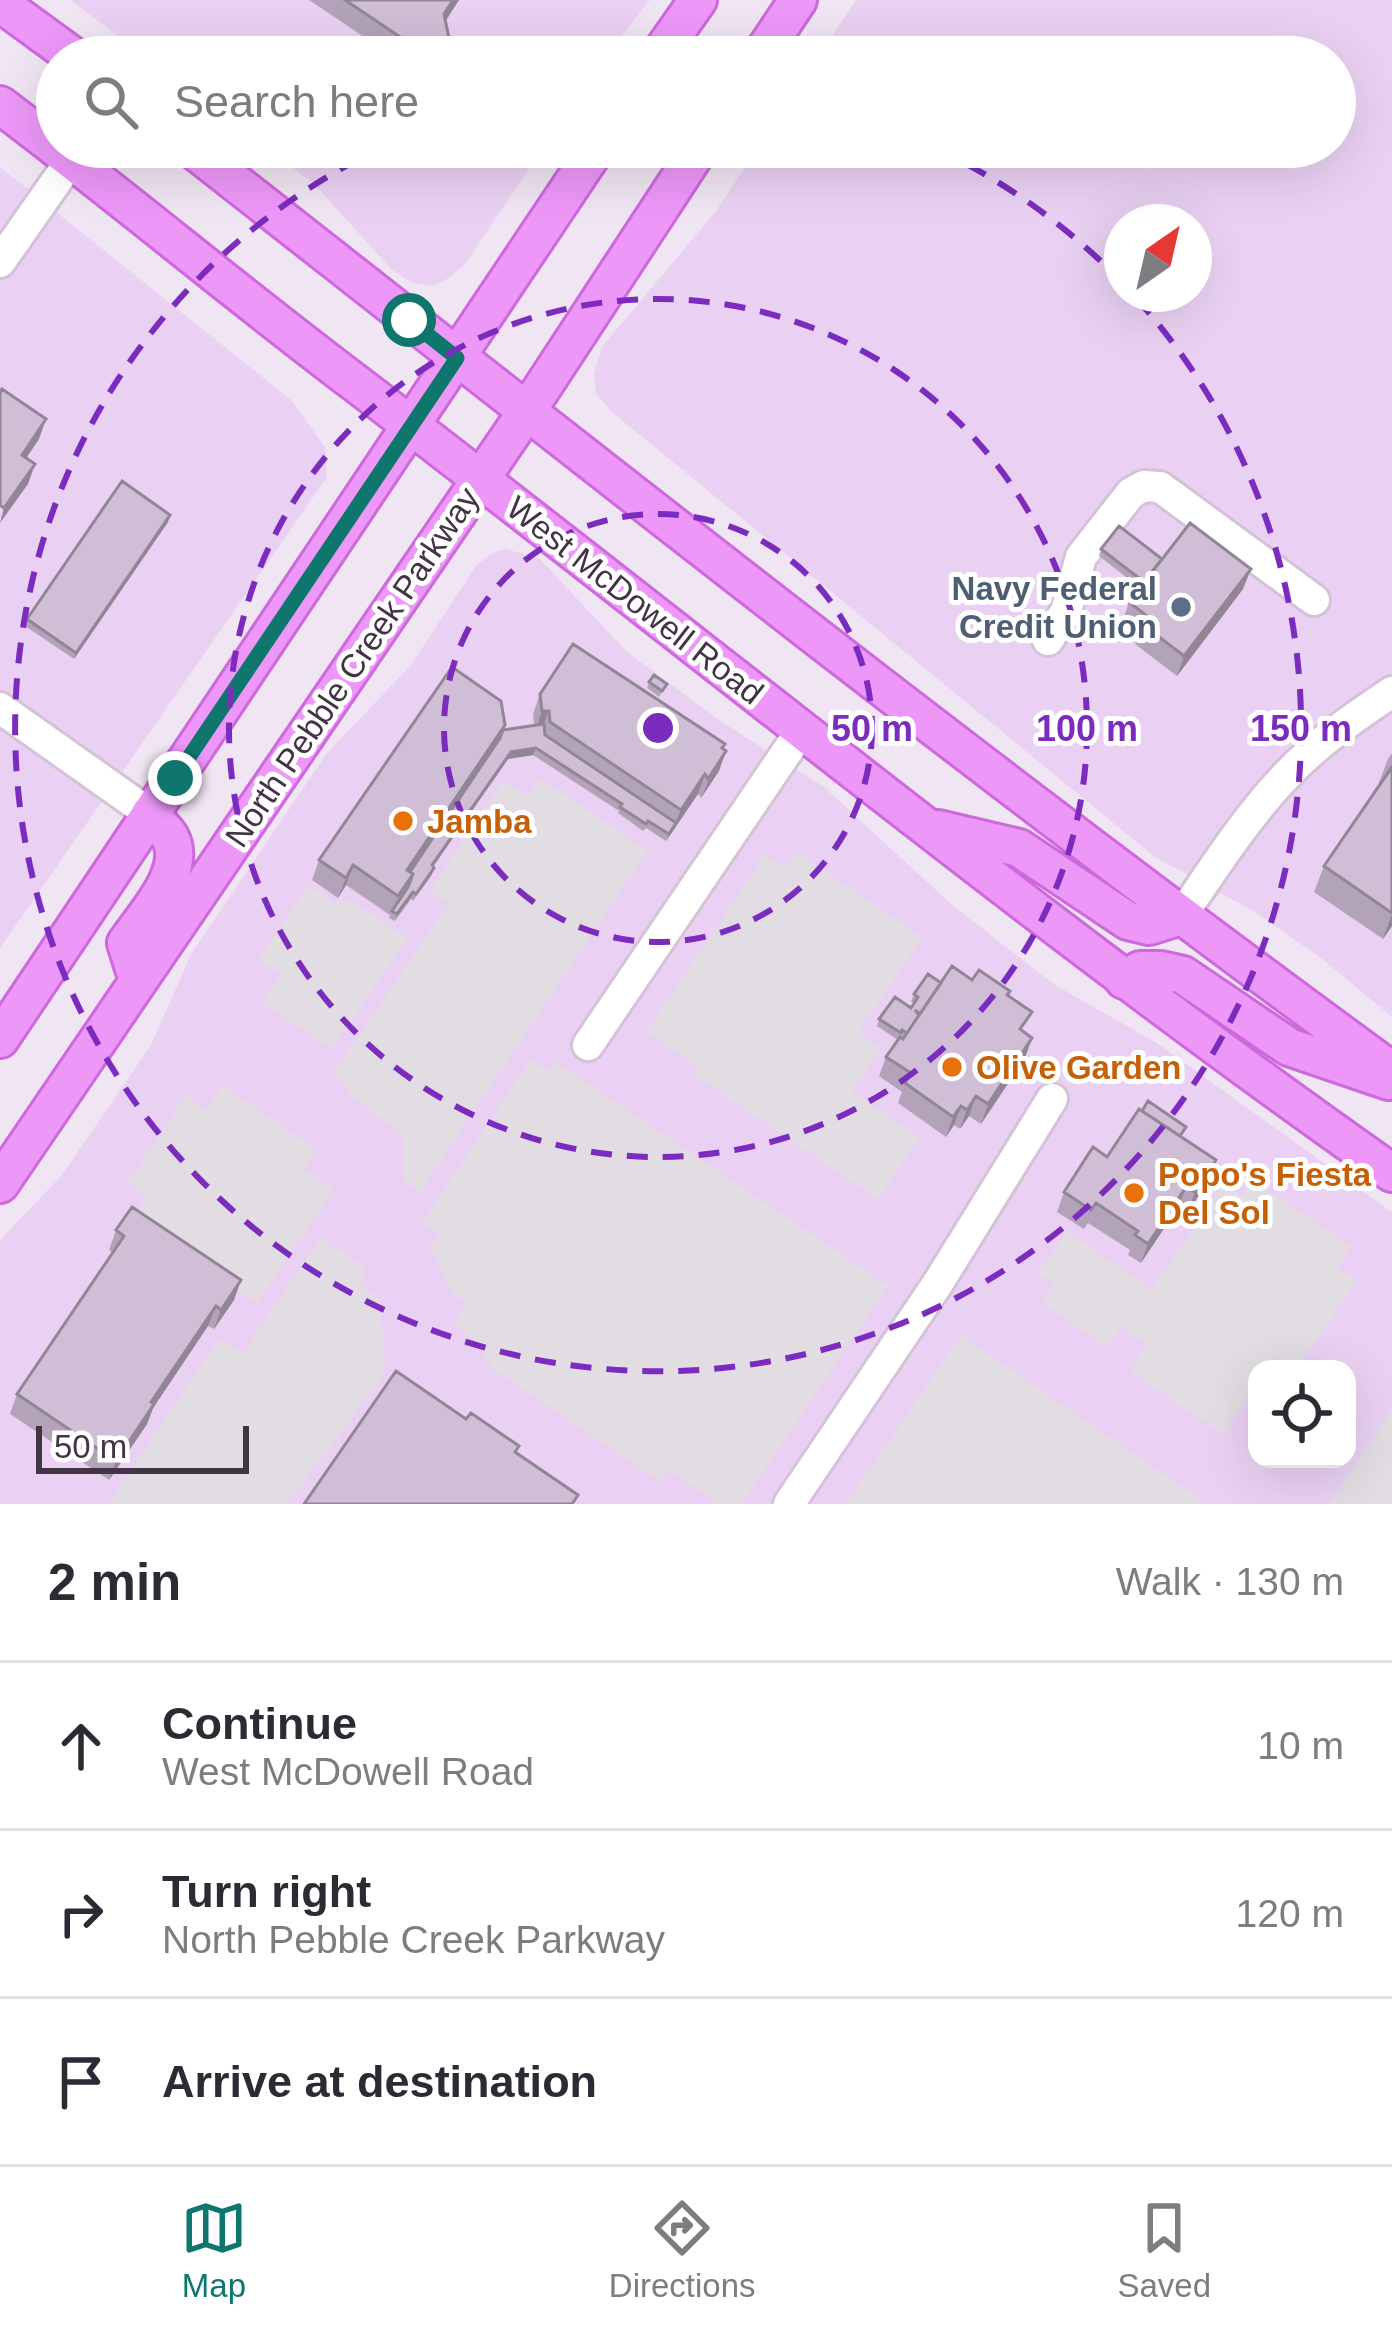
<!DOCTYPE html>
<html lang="en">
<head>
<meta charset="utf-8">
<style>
	body { margin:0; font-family:Arial,sans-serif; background:#f7f7f7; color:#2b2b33 }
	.controls { position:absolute; right:36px; bottom:36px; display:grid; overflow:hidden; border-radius:24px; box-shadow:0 12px 48px #0002 }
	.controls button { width:108px; height:108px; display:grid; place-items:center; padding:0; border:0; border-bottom:3px solid #e1e1e2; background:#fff; color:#2b2b33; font:60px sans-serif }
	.compass { position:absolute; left:1104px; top:204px; width:108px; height:108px; border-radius:50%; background:#fff; box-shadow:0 12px 48px #0002; rotate:34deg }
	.scale { position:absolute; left:36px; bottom:30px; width:213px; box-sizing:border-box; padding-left:12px; border:6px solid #413544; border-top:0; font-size:33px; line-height:42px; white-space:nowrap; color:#413544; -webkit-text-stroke:9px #fff; paint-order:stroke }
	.stop { position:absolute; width:36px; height:36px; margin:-27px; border:9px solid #0f766e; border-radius:50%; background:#fff }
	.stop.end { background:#0f766e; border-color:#fff; box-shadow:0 3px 12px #0008 }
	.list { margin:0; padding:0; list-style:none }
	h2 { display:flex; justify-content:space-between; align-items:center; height:156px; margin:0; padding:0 48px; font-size:51px }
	h2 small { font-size:39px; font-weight:400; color:#7c7c81 }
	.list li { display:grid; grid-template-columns:78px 1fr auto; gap:36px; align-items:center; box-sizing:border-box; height:168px; padding:0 48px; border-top:3px solid #e1e1e2 }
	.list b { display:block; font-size:45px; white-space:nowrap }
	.list p { margin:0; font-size:39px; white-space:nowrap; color:#7c7c81 }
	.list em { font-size:39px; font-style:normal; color:#7c7c81 }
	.icon { flex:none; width:66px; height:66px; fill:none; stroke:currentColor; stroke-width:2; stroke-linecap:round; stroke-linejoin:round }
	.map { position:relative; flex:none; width:1392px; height:1504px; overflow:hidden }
	.search { position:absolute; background:#fff; box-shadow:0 12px 48px #0002; left:36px; right:36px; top:36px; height:132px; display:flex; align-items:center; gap:30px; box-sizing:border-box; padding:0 42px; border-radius:66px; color:#7c7c81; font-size:45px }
	.sheet { height:660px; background:#fff }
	nav { display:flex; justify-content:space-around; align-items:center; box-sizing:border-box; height:168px; border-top:3px solid #e1e1e2; background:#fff; font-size:33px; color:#7c7c81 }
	nav a { display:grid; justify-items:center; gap:6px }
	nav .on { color:#0f766e }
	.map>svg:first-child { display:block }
</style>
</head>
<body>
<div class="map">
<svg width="1392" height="1504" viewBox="0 0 1392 1504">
	<rect width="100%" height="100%" fill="#f0e5f2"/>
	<path fill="#ead1f3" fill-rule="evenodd" d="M70 0H650L605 57H146Z
		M856 0H1392V1017L1321 958 1255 912 1155 857 612 412 596 393 594 374 602 347 716 211 758 147H1335V57H818ZM1122 222H1194V294H1122Z
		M265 147H544L465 264 449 278 433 286 411 282 392 270 315 185Z
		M0 167 291 400 325 447 327 477 0 948Z
		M505 549 539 558 627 652 722 722 824 787 951 904 1055 985 1157 1043 1392 1212V1504H0V1240L62 1175 151 1045 191 954 327 753 411 665 476 566 490 554ZM1257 1369H1347V1459H1257Z"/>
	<path fill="#e1dde3" d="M540 778 647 851 420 1192 403 1181V1134L353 1098 334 1072 449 904 430 890 504 781 527 796Z
		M797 853 922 937 858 1032 881 1048 852 1092 919 1137 878 1199 693 1074 697 1066 646 1032 765 855 786 869Z
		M309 886 335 903 351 900 407 939 331 1049 262 1002 281 974 259 959Z
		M530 1060 547 1071 554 1061 888 1286 741 1504H719L670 1471 661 1482 495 1370 475 1340 454 1324 468 1304 451 1292 431 1247 439 1234 422 1223Z
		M223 1086 316 1150 304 1169 334 1189 257 1303 132 1219 147 1196 128 1182 186 1096 206 1110Z
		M1253 1181 1351 1246 1337 1268 1356 1281 1297 1369H1257V1384L1223 1434 1130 1371 1147 1344 1121 1327 1107 1347 1042 1303 1054 1284 1038 1273 1067 1232 1152 1289 1223 1185 1242 1197Z
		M320 1238 367 1269 358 1283 379 1298 386 1364 381 1379 287 1504H108L220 1338 243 1353Z
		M961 1336 1207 1504H846Z
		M1392 1409V1504H1329Z"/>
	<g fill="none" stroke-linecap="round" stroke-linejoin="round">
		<defs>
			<path id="minor" d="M0 262 72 159
				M1048 640 1066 611 1081 557 1131 493 1144 486 1160 487 1314 600
				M0 708 150 814
				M1181 916C1213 870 1243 822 1282 780 1314 745 1353 718 1392 692
				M588 1045 801 731
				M789 1504 938 1283 1052 1099"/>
			<path id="major" d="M0 3 74 57
				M658 57 698 0
				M760 57 798 0
				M0 105C121 196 237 294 358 385 703 648 1037 924 1392 1173
				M190 147C588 459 984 773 1392 1071
				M938 829 1019 848 1128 921 1149 926 1181 916
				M1124 980 1140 970H1161L1183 975 1289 1047 1389 1081
				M138 981 126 943C144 916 188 871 170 837 165 829 156 822 150 814
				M0 1039 597 147
				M0 1184 527 411 700 147"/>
		</defs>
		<use href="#minor" stroke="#d4c2d7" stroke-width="36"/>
		<use href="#major" stroke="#cd68dd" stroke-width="42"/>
		<use href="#minor" stroke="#fff" stroke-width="30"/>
		<use href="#major" stroke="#ed97f9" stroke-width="36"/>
	</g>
	<path fill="#b3a3b8" d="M309 0H459L446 21 450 43 445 57H394Z
		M289 147 306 150 299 162 287 153Z
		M168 522 74 659 25 626 27 619Z
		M1101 549 1162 559 1243 589 1177 676 1135 644 1139 635 1122 622 1129 602 1140 588 1099 556Z
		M649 682 667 684 659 697 647 688Z
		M540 694 723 749 719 771 701 798 698 794 666 841 646 828 643 831 618 813 619 811 533 755 508 759 433 867 432 875 413 901 411 899 395 921 389 918 390 915 346 885 338 898 312 880 319 860 505 725 503 730 534 725 533 714Z
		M1392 753V926L1383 939 1314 892 1324 866 1378 785 1388 759Z
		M972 980 1008 996 1024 1032 1025 1058 981 1124 969 1116 960 1129 954 1125 946 1137 898 1103 902 1092 879 1076 886 1057 898 1040 877 1026 879 1019 911 1008 914 1003 911 1001 914 994 941 983Z
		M1183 1134 1181 1137 1209 1180 1188 1212 1179 1206 1141 1263 1128 1255 1130 1250 1088 1223 1084 1229 1057 1212 1064 1192 1107 1157Z
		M116 1230 234 1300 214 1329 208 1326 153 1408 147 1424 109 1480 10 1414 17 1394 113 1253 109 1250Z"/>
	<path fill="#928596" d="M453 0H459L437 33 444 14Z
		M450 43 445 57H406L408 51Z
		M46 419 39 439 15 475 22 455Z
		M35 464 28 484 0 523 4 508Z
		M170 515 168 522 74 659 76 653Z
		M1251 569 1243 589 1177 676 1184 656Z
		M542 711H549L541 730 535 731Z
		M505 725 498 745 404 884 407 870Z
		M725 744 718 763 726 751 719 771 701 798Z
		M536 748 533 755 508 759 429 872 432 865 511 752Z
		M705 774 698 794 666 841 681 810Z
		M353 865 346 885 338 898 346 878Z
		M1392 914V926L1383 939Z
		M1032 1038 1025 1058 981 1124 988 1104Z
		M976 1096 969 1116 960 1129 967 1110Z
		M961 1106 954 1125 946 1137 953 1117Z
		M1216 1160 1209 1180 1188 1212 1195 1192Z
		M1186 1187 1179 1206 1141 1263 1148 1244Z
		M241 1280 234 1300 214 1329 221 1310Z
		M216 1306 208 1326 153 1408 147 1424 109 1480 116 1461 151 1402Z"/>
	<path fill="#d0bed6" stroke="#928596" stroke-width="3" d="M345 0H453L444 14 450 43 408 51 406 41Z
		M290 147H303L306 150 302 155Z
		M2 389 46 419 22 455 35 464 4 508 0 505V393Z
		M122 481 170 515 76 653 27 619Z
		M1190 523 1251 569 1184 656 1142 624 1148 617 1129 602Z
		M1119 526 1162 559 1144 582 1101 549Z
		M573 644 725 744 722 748 726 751 708 779 705 774 681 810 550 722 549 711H542L540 694Z
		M452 667 501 701 505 725 407 870 413 874 398 896 353 865 346 878 319 860Z
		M654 675 667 684 662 691 649 682Z
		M544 724 545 735 676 823 669 834 648 821 646 824 620 807 622 804 536 748 511 752 432 865 434 868 416 894 413 892 397 914 392 911 408 887 413 874 410 872 500 738 503 730Z
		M1392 767V913L1324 866Z
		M952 966 972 980 979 970 1010 991 1007 995 1032 1012 1020 1029 1032 1038 988 1104 976 1096 967 1110 961 1106 953 1117 905 1083 911 1073 886 1057 900 1037 903 1039Z
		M928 974 941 983 920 1014 915 1010 919 1015 907 1033 902 1030 901 1033 879 1019 895 997 911 1008 918 997 914 994Z
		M1148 1101 1186 1127 1180 1136 1142 1111Z
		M1139 1109 1216 1160 1195 1192 1186 1187 1148 1244 1135 1235 1138 1231 1096 1203 1091 1210 1064 1192 1093 1147 1107 1157Z
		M132 1207 241 1280 221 1310 216 1306 151 1402 154 1404 116 1461 17 1394 124 1236 116 1230Z
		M396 1371 466 1419 471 1413 519 1446 515 1452 578 1495 572 1504H304Z"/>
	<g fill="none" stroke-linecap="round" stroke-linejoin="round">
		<path stroke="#0f766e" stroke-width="15" d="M175 778 457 358 409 320"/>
	</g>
	<g fill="none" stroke="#7b2cbf" stroke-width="6" stroke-dasharray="21 15">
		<circle cx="658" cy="728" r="214"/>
		<circle cx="658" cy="728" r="429"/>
		<path d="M935 148A643 643 0 0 1 1121 281M1136 298A643 643 0 1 1 381 148"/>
	</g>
	<circle fill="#5c6f8a" stroke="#fff" stroke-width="4.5" cx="1181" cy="607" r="12"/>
	<g fill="#e8710a" stroke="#fff" stroke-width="4.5">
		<circle cx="403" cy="821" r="12"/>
		<circle cx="952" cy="1067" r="12"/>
		<circle cx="1134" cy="1193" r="12"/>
	</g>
	<g text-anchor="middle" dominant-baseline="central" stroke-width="10" stroke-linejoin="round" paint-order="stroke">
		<g font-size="33" font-weight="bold" fill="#4e5e75" stroke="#fff" text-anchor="end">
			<text x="1157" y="588">Navy Federal<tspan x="1157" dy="38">Credit Union</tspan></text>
		</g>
		<g font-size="33" fill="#413544" stroke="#fff">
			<text transform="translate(635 600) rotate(38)">West McDowell Road</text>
			<text transform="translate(352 667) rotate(-56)">North Pebble Creek Parkway</text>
		</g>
		<g font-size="33" font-weight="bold" fill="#c56008" stroke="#fff" text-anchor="start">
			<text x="427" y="821">Jamba</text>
			<text x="976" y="1067">Olive Garden</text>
			<text x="1158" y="1174">Popo's Fiesta<tspan x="1158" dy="38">Del Sol</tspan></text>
		</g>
	</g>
	<circle cx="658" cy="728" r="18" fill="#7b2cbf" stroke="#fff" stroke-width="6"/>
	<g font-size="36" text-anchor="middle" font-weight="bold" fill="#7b2cbf" stroke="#fff" stroke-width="10" stroke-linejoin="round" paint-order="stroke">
		<text x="872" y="741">50 m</text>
		<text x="1087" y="741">100 m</text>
		<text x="1301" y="741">150 m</text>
	</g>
</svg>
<div class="controls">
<button><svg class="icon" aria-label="locate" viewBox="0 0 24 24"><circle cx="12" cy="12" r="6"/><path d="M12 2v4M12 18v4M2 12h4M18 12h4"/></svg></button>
</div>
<svg class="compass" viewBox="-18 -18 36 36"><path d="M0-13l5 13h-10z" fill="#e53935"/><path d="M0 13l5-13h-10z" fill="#7c7c81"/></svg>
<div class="scale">50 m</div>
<div class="stop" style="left:409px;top:320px"></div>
<div class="stop end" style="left:175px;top:778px"></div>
<div class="search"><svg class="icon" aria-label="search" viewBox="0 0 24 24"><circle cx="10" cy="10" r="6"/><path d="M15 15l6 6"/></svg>Search here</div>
</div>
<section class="sheet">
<h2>2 min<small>Walk · 130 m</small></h2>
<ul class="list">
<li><svg class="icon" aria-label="ahead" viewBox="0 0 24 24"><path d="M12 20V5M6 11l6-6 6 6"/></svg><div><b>Continue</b><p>West McDowell Road</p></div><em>10 m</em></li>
<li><svg class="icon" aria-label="right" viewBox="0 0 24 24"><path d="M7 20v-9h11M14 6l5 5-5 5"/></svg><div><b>Turn right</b><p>North Pebble Creek Parkway</p></div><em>120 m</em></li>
<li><svg class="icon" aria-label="arrive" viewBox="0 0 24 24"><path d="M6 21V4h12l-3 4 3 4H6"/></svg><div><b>Arrive at destination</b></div></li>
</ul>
</section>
<nav>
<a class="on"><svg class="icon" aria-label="map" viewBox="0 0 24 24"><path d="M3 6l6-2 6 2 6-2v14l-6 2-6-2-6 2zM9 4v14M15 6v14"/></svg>Map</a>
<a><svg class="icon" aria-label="directions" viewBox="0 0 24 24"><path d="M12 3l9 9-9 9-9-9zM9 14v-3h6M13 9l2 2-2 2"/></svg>Directions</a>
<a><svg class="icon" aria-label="saved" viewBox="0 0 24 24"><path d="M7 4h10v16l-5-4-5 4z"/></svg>Saved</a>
</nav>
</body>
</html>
